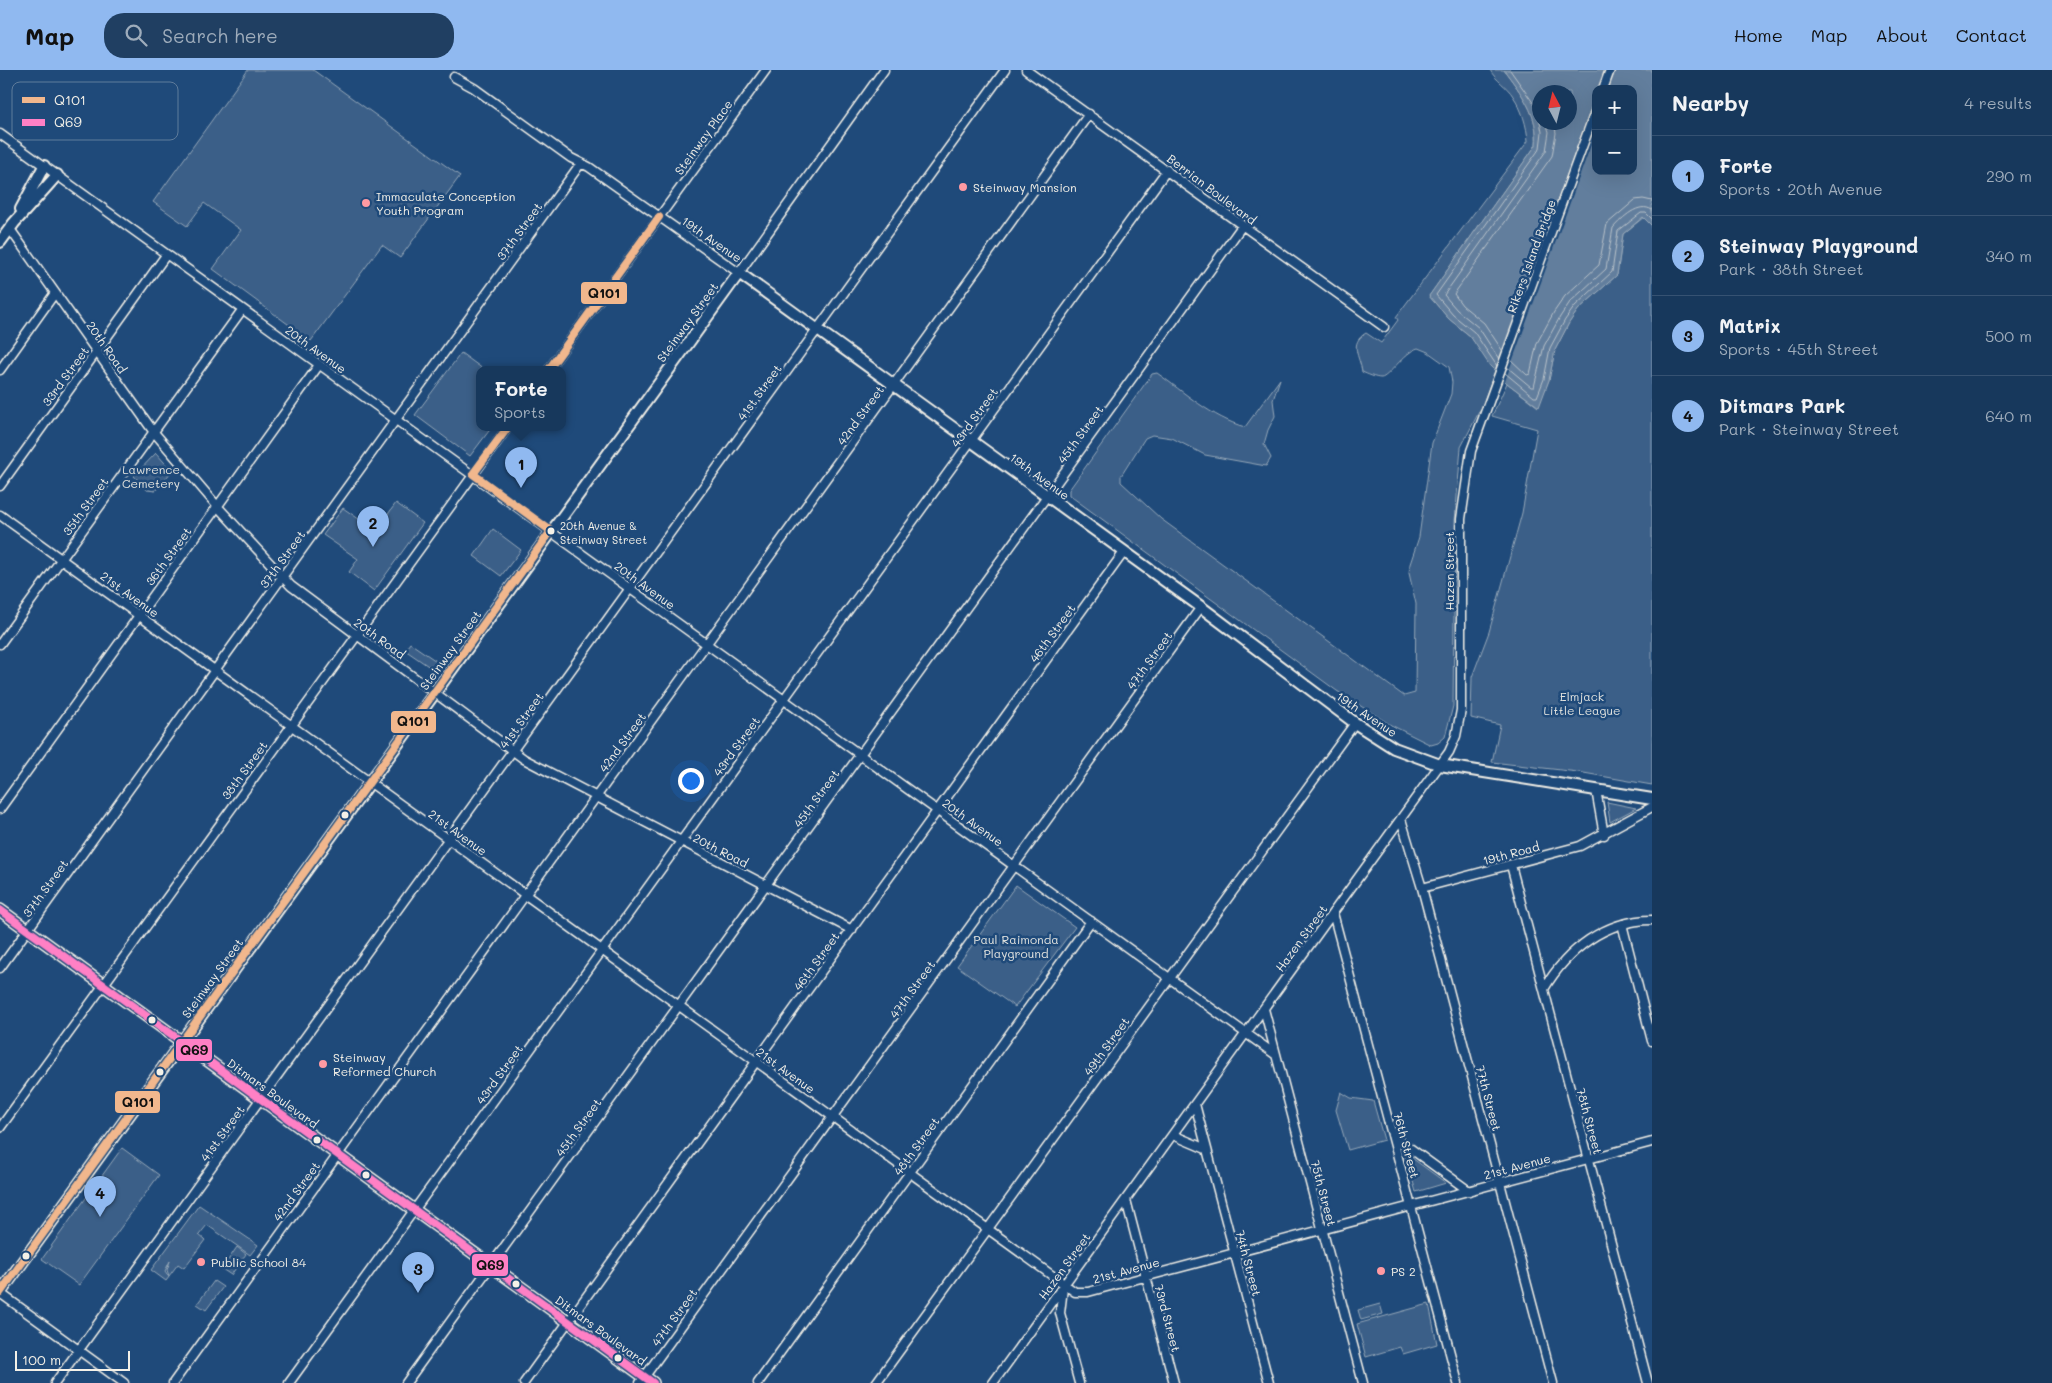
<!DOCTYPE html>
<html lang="en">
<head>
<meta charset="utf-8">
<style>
	body { margin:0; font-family:Mali,sans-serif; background:#203f62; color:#f1f3f6 }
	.controls { position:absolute; right:15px; top:15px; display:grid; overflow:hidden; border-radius:10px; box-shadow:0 5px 20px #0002 }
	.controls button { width:45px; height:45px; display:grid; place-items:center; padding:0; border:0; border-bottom:1px solid #365272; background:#17385c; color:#f1f3f6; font:25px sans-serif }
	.compass { position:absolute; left:1532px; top:15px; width:45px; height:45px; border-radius:50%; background:#17385c; box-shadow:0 5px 20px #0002; rotate:353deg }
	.scale { position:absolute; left:15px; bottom:12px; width:115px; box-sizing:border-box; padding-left:5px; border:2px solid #f4f1e8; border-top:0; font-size:14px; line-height:18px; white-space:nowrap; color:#f4f1e8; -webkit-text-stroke:4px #1f4a7a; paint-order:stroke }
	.you { position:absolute; left:690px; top:710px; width:18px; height:18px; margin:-12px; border:4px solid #fff; border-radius:50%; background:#1a73e8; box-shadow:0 0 0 8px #1a73e833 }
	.badge { display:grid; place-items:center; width:32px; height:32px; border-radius:50%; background:#90b9f0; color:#111; font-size:16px; font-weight:700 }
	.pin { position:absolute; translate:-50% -41px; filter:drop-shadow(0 1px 2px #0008) }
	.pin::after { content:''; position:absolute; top:26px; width:18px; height:15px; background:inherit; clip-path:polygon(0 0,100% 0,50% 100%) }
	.popup { position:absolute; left:476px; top:296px; width:90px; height:65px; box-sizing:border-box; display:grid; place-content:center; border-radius:10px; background:#17385c; filter:drop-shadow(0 1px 4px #0005); font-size:16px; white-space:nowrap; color:#9eacbb }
	.popup b { font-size:19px; color:#f1f3f6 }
	.popup::after { content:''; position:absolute; left:50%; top:100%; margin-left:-10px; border:10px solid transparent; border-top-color:#17385c }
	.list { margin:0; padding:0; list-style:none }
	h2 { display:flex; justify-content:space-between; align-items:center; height:65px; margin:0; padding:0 20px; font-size:21px }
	h2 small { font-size:16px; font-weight:400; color:#9eacbb }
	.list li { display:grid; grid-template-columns:32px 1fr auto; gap:15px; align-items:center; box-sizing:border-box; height:80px; padding:0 20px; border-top:1px solid #365272 }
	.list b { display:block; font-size:19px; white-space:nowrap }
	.list p { margin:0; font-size:16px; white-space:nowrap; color:#9eacbb }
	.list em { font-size:16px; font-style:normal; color:#9eacbb }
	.icon { flex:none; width:28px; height:28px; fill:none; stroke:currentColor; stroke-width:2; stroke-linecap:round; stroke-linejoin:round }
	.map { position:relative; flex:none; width:1652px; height:1313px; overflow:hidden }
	header { display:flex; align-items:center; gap:30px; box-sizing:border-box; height:70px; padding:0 25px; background:#90b9f0; color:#111 }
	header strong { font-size:24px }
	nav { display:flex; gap:28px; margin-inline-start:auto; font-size:18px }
	.search { width:350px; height:45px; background:#203f62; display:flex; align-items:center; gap:12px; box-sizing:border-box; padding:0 18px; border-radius:20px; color:#9eacbb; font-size:19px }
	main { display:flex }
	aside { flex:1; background:#17385c }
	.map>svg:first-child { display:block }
</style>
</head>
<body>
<header>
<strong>Map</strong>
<div class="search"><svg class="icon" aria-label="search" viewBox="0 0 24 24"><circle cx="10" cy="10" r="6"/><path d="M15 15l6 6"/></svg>Search here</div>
<nav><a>Home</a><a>Map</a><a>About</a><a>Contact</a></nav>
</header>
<main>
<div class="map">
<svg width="1652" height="1313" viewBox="0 0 1652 1313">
	<rect width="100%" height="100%" fill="#1f4a7a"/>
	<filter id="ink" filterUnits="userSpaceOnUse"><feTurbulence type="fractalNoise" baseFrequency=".02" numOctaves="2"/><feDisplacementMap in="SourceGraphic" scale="10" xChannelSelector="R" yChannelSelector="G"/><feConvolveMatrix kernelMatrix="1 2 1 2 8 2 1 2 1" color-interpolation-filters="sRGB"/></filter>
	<g filter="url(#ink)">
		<path fill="#3a5f88" stroke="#97a8b8" d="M248 0H313L460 106 400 188 382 175 311 271 213 199 241 160 204 133 187 156 153 132Z
			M1490 0H1504C1521 23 1539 45 1536 75L1429 226 1449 249 1470 266 1495 301 1482 336 1461 377 1455 451 1453 636 1445 667 1438 673 1431 675 1389 654 1337 621 1069 425V420L1152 304 1157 303C1184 322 1212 348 1245 357L1280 309 1273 330 1275 346 1268 360 1264 374 1271 388 1266 396 1205 385 1172 368 1152 365 1145 368 1121 406V412L1161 449 1404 626 1415 623 1416 534 1409 503 1410 494 1419 467 1432 373 1451 324 1452 312 1449 297 1428 282 1418 278C1404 282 1388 308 1381 308 1375 308 1367 304 1362 302 1360 286 1348 274 1366 263L1381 273 1398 250 1396 247 1528 71C1527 56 1522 39 1513 26 1507 16 1496 11 1490 0Z
			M1644 147 1652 156V715L1578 702 1492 692 1500 655 1471 648 1472 607 1489 562 1522 443 1537 359 1492 346 1507 313 1538 337 1549 310 1555 280 1569 253 1578 240 1617 205 1623 164Z
			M461 283 483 299H480V357H492L470 386 415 345Z
			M156 383 172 401 155 421 147 420 134 406Z
			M396 433 423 453 374 521 349 502 358 489 323 465 343 438 376 461Z
			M493 459 521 480 501 506 474 486Z
			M410 573 439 593 434 600 405 580Z
			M1607 732 1636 738 1610 752Z
			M1016 815 1075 857 1015 937 957 896Z
			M1341 1022 1351 1028 1373 1031 1384 1070 1348 1080 1336 1040Z
			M122 1078 159 1105 79 1215 42 1189Z
			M1405 1083 1446 1113 1416 1122Z
			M199 1135 258 1175 250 1185 207 1155 199 1165 205 1170 184 1198 178 1194 169 1206 167 1200 170 1191 165 1201 169 1207 166 1211 151 1200Z
			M237 1177 246 1184 231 1205 222 1199Z
			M214 1211 223 1217 206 1240 197 1234Z
			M1380 1234 1383 1244 1361 1250 1358 1240Z
			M1429 1234 1437 1274 1403 1284 1400 1277 1366 1287 1357 1254Z"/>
		<path fill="#627e9d" stroke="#9cacbb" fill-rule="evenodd" d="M1504 0H1652V156L1643 147 1623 164 1617 205 1578 240 1569 253 1555 280 1549 310 1539 337 1507 313 1490 296 1470 266 1449 249 1429 226 1536 75C1539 45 1521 23 1504 0ZM1596 19H1633V101H1596ZM1540 22H1570V52H1540Z"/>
		<path fill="#1f4a7a" d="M1596 22V61L1504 314 1494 303Z"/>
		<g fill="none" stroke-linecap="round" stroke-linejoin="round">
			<path stroke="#bac3ca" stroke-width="1" d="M1510 0 1534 34 1540 51
				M1502 280 1484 253 1462 235 1454 224 1552 86 1556 63 1554 52
				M1499 289 1479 258 1457 240 1444 225 1546 81 1549 62 1546 52
				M1510 289 1527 305 1530 304 1537 273 1554 242 1565 226 1599 195 1607 154 1635 130 1643 129 1652 131
				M1497 296 1474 262 1453 245 1436 225 1540 78 1542 62 1540 52
				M1507 297 1531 317H1534L1544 276 1560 247 1570 232 1606 199 1613 158C1622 148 1639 131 1652 140
				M1505 303 1534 327H1537L1544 309 1550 278 1565 250 1575 236 1612 202 1618 161 1641 143H1646L1652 149"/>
			<defs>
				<path id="minor" d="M1026 0 1384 257
					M454 7 474 18 571 88 589 97 739 203 884 0
					M1603 19 1610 0
					M0 64 1276 985
					M10 159 153 361 218 437 291 516 524 689 852 860
					M549 299 766 0
					M0 300 55 223
					M0 416 166 185
					M0 445 1075 1222H1088L1652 1072
					M0 574 242 240
					M1596 720 1604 765
					M0 739 319 295
					M1401 749 1422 818 1553 1313
					M1511 795 1648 1313
					M1422 818 1580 776 1652 737
					M1333 843 1458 1313
					M1622 854 1652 971
					M0 898 581 93
					M1544 919C1567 880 1605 850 1652 850
					M1264 939 1363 1313
					M1195 1034 1269 1313
					M0 1058 508 357
					M1173 1065 1206 1079
					M1392 1065 1469 1121
					M1126 1130 1174 1313
					M1063 1218 1060 1243 1079 1313
					M0 1223 124 1313
					M55 1313 1005 0
					M173 1313C476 888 785 468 1089 44
					M289 1313 1167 100
					M406 1313 1242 156
					M524 1313 1124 482
					M640 1313 1201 537
					M758 1313 1091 851
					M876 1313 1355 653
					M993 1313 1449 682 1456 666 1461 640V449L1471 381 1596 39"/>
				<path id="tertiary" d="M21 139 44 96
					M0 172 14 153 57 105
					M0 840 653 1313
					M0 1223 739 203 1201 537 1355 653 1394 678 1440 695 1652 729"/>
			</defs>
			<use href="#minor" stroke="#f4f1e8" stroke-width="11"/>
			<use href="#tertiary" stroke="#f4f1e8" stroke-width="14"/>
			<use href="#minor" stroke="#1f4a7a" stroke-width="8"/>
			<use href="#tertiary" stroke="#1f4a7a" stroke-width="10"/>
			<defs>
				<path id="bus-1" d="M549 299 659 147
					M508 357 473 404 551 461
					M0 1223 551 461"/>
				<path id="bus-2" d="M0 840 653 1313"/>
			</defs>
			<use href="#bus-1" stroke="#1f4a7a" stroke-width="11"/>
			<use href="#bus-2" stroke="#1f4a7a" stroke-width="11"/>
			<use href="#bus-1" stroke="#f1b78d" stroke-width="8"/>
			<use href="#bus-2" stroke="#ff80c5" stroke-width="8"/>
		</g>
	</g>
	<g fill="#ff9aa2" stroke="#1f4a7a" stroke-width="2">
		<circle cx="963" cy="117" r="5"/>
		<circle cx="366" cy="133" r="5"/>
		<circle cx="323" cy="994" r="5"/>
		<circle cx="201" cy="1192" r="5"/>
		<circle cx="1381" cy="1201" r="5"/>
	</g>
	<g fill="#f4f1e8" stroke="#1f4a7a" stroke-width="2">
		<circle cx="551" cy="461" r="4.5"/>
		<circle cx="345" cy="745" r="4.5"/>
		<circle cx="152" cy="950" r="4.5"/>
		<circle cx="160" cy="1002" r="4.5"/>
		<circle cx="317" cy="1070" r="4.5"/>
		<circle cx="366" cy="1105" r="4.5"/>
		<circle cx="26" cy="1186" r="4.5"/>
		<circle cx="516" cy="1214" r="4.5"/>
		<circle cx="618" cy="1288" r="4.5"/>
	</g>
	<g text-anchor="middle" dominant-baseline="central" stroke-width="5" stroke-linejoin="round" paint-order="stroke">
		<g font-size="11" fill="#f4f1e8" stroke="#1f4a7a" text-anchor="start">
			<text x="560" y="455">20th Avenue &amp;<tspan x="560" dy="14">Steinway Street</tspan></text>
		</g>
		<g font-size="12" fill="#f4f1e8" stroke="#1f4a7a">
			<text transform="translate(703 67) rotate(-54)">Steinway Place</text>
			<text transform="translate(1212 119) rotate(37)">Berrian Boulevard</text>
			<text transform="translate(519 161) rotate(-54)">37th Street</text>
			<text transform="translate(712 169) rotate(35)">19th Avenue</text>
			<text transform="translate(1531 186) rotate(-70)">Rikers Island Bridge</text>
			<text transform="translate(687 252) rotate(-54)">Steinway Street</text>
			<text transform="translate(107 277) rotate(55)">20th Road</text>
			<text transform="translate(316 279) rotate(36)">20th Avenue</text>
			<text transform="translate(65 306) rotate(-54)">33rd Street</text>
			<text transform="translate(759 322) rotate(-54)">41st Street</text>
			<text transform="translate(860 345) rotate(-54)">42nd Street</text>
			<text transform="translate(974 347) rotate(-54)">43rd Street</text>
			<text transform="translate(1080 364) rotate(-54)">45th Street</text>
			<text transform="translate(1040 406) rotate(36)">19th Avenue</text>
			<text transform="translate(85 436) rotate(-54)">35th Street</text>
			<text transform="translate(168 486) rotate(-54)">36th Street</text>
			<text transform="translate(282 489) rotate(-54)">37th Street</text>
			<text transform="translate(1449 501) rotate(-90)">Hazen Street</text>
			<text transform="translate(645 515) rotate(36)">20th Avenue</text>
			<text transform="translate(130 524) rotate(36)">21st Avenue</text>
			<text transform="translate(1052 563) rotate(-54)">46th Street</text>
			<text transform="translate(380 568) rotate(36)">20th Road</text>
			<text transform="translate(450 580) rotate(-54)">Steinway Street</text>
			<text transform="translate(1149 590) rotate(-54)">47th Street</text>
			<text transform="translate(1367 644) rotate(34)">19th Avenue</text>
			<text transform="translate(521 650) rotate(-54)">41st Street</text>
			<text transform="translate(622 672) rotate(-54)">42nd Street</text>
			<text transform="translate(736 676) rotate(-54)">43rd Street</text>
			<text transform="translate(244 700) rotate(-54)">38th Street</text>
			<text transform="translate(816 728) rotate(-54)">45th Street</text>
			<text transform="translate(973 752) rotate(36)">20th Avenue</text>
			<text transform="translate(458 762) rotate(36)">21st Avenue</text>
			<text transform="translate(721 780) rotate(27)">20th Road</text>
			<text transform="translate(1511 783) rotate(-15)">19th Road</text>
			<text transform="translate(45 818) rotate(-54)">37th Street</text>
			<text transform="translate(1301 868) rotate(-54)">Hazen Street</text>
			<text transform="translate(816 891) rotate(-54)">46th Street</text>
			<text transform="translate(212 908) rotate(-54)">Steinway Street</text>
			<text transform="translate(912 919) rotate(-54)">47th Street</text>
			<text transform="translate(1106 976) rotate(-54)">49th Street</text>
			<text transform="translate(786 1000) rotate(36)">21st Avenue</text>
			<text transform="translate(499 1004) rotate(-54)">43rd Street</text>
			<text transform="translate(273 1023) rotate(36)">Ditmars Boulevard</text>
			<text transform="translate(1489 1028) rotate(75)">77th Street</text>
			<text transform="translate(1590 1051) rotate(75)">78th Street</text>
			<text transform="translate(578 1057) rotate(-54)">45th Street</text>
			<text transform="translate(222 1063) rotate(-54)">41st Street</text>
			<text transform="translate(1407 1075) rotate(75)">76th Street</text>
			<text transform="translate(916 1076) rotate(-54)">48th Street</text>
			<text transform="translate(1517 1096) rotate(-15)">21st Avenue</text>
			<text transform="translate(296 1121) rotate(-54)">42nd Street</text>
			<text transform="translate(1324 1123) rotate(75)">75th Street</text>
			<text transform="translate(1249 1193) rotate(75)">74th Street</text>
			<text transform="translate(1064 1196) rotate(-54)">Hazen Street</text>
			<text transform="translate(1126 1200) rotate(-15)">21st Avenue</text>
			<text transform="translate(674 1247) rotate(-54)">47th Street</text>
			<text transform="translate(1168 1248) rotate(75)">73rd Street</text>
			<text transform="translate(601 1260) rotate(36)">Ditmars Boulevard</text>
		</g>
		<g font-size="12" fill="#f4f1e8" stroke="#1f4a7a" text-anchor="start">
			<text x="973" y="117">Steinway Mansion</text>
			<text x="376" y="126">Immaculate Conception<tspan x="376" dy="14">Youth Program</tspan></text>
			<text x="333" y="987">Steinway<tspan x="333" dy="14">Reformed Church</tspan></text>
			<text x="211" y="1192">Public School 84</text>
			<text x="1391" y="1201">PS 2</text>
		</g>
		<g font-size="12" fill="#e1e2de" stroke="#1f4a7a">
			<text x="151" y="399">Lawrence<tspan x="151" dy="14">Cemetery</tspan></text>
			<text x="1582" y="626">Elmjack<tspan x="1582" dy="14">Little League</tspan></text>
			<text x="1016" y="869">Paul Raimonda<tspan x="1016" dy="14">Playground</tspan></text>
		</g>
	</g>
	<rect x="12" y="12" width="166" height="58" rx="8" fill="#1f4a7a" stroke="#5f7c9b" stroke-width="1"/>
	<rect x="22" y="27" width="23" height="6" fill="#f1b78d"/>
	<rect x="22" y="49" width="23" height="7" fill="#ff80c5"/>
	<g font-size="14" fill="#f4f1e8">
		<text x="54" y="35">Q101</text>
		<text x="54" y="57">Q69</text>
	</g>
	<g stroke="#1f4a7a" stroke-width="2">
		<rect x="580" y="211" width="48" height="24" rx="5" fill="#f1b78d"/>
		<rect x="390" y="640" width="47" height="24" rx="5" fill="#f1b78d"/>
		<rect x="175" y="968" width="38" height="24" rx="5" fill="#ff80c5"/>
		<rect x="114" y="1020" width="47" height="24" rx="5" fill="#f1b78d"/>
		<rect x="471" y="1183" width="38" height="24" rx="5" fill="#ff80c5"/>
	</g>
	<g font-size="14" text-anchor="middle" font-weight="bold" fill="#111">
		<text x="604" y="228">Q101</text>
		<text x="413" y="656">Q101</text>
		<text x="194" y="985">Q69</text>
		<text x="138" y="1037">Q101</text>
		<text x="490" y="1200">Q69</text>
	</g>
</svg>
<div class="controls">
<button>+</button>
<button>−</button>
</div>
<svg class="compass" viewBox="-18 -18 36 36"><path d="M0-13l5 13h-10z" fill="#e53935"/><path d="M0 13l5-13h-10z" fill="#9eacbb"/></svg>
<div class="scale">100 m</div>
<div class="you"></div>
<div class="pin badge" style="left:521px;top:418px">1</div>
<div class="popup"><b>Forte</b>Sports</div>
<div class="pin badge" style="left:373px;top:477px">2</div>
<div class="pin badge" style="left:418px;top:1223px">3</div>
<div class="pin badge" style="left:100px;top:1147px">4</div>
</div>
<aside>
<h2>Nearby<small>4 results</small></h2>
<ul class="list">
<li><span class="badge">1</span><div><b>Forte</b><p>Sports · 20th Avenue</p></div><em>290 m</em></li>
<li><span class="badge">2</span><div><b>Steinway Playground</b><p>Park · 38th Street</p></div><em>340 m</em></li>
<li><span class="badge">3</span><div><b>Matrix</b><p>Sports · 45th Street</p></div><em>500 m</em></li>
<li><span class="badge">4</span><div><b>Ditmars Park</b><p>Park · Steinway Street</p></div><em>640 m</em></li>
</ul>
</aside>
</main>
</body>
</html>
